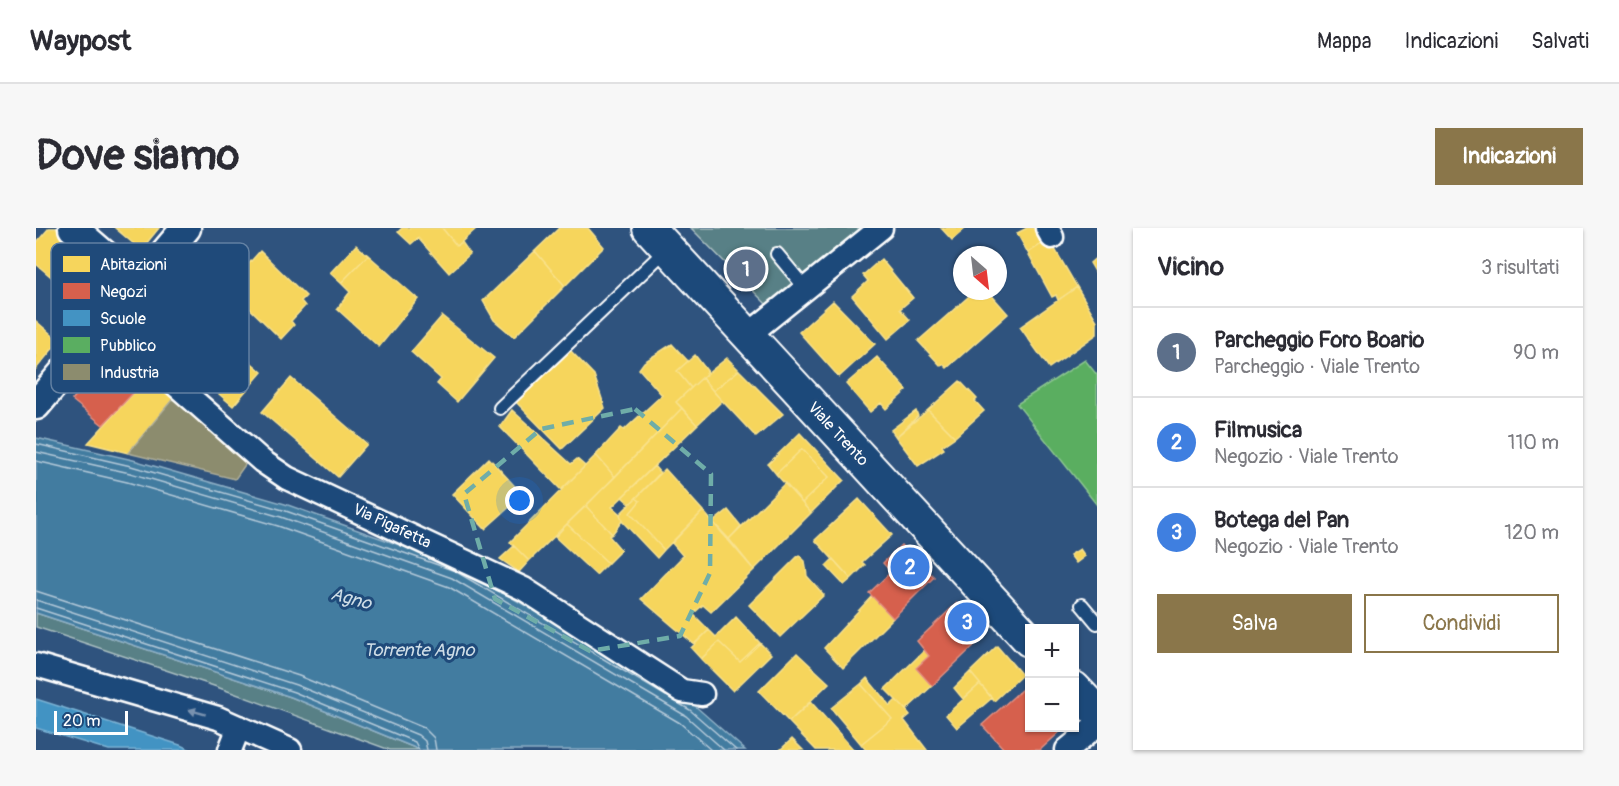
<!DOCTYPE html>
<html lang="it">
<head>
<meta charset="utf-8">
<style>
	body { margin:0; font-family:Pangolin,sans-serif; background:#f7f7f7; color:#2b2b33 }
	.controls { position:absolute; right:18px; bottom:18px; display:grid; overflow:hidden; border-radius:0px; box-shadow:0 2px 4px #0004 }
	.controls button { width:54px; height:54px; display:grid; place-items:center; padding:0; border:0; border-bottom:2px solid #e1e1e2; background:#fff; color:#2b2b33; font:30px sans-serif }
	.compass { position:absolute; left:917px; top:18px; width:54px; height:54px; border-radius:50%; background:#fff; box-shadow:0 2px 4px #0004; rotate:152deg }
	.scale { position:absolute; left:18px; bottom:15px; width:74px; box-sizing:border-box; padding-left:6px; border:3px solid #fff; border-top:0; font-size:16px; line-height:21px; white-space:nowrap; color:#fff; -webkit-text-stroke:4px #1f4a7a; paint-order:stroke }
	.you { position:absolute; left:484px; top:273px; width:21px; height:21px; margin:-15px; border:4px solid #fff; border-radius:50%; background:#1a73e8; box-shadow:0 0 0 9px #1a73e833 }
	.badge { display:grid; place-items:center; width:39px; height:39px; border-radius:50%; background:#8a764a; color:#fff; font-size:20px; font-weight:700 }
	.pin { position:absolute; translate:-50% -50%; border:3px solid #fff; box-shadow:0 2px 6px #0006 }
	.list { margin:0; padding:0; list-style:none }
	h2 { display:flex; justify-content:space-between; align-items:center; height:78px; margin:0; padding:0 24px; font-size:26px }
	h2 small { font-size:20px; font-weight:400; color:#7c7c81 }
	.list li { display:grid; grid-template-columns:39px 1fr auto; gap:18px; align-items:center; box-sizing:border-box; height:90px; padding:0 24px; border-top:2px solid #e1e1e2 }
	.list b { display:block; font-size:22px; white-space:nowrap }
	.list p { margin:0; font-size:20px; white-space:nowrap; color:#7c7c81 }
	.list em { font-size:20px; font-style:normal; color:#7c7c81 }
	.actions { display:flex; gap:12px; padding:18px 24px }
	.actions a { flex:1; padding:14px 0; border:2px solid #8a764a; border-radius:0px; text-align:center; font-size:21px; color:#8a764a }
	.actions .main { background:#8a764a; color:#fff }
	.map { position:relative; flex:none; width:1061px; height:522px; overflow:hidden; border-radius:0px }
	header { display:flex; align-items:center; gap:36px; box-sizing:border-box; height:84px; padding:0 30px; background:#fff; border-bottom:2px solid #e1e1e2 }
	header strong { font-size:28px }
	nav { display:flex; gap:33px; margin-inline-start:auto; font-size:21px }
	.intro { display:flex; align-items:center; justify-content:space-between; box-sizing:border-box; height:144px; padding:0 36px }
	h1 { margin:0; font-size:42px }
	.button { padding:15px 27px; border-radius:0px; background:#8a764a; color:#fff; font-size:21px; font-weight:700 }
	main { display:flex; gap:36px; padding:0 36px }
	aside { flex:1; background:#fff; border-radius:0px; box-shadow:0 2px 4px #0004 }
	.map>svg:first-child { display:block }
</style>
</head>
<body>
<header>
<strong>Waypost</strong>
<nav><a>Mappa</a><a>Indicazioni</a><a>Salvati</a></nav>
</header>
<div class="intro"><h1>Dove siamo</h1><a class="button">Indicazioni</a></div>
<main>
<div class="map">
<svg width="1061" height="522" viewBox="0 0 1061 522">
	<rect width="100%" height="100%" fill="#2f537e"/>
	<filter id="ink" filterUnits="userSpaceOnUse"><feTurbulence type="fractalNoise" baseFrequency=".0167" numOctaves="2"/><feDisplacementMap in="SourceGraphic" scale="12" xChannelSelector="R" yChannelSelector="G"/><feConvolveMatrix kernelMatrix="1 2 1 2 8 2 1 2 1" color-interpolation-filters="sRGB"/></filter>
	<g filter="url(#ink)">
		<path fill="#598086" stroke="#acc0c2" stroke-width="1.5" d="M655 0H837L736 82Z
			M0 385 255 469 384 522H354L178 458 0 399Z"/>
		<path fill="#437ba0" stroke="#8eb0c6" stroke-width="1.5" d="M0 210 97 232 249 276 422 338 658 477 709 522H384L255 469 0 385Z"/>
		<path fill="#f6d55c" stroke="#f9e28d" stroke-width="1.5" d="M13 0H25L81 48 53 81 0 36V15Z
			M79 0H123L105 22Z
			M366 0H406L421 18 426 14 434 26 413 45 382 10 375 16 362 4Z
			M406 0H441L421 18Z
			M523 0H552L568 19 529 58 499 23Z
			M905 0H930L916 12Z
			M991 0H1007L1013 11 992 25 981 5Z
			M1013 11 1041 59 1022 72 1020 67 1016 69 992 25Z
			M320 17 332 27 305 55 294 45Z
			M224 23 270 68 265 73 269 78 255 93 258 97 245 111 192 59Z
			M499 23 529 58 478 109 458 92 447 73Z
			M332 27 382 71 343 119 301 81 314 64 305 55Z
			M1061 29V47L1054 35Z
			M845 31 877 70 864 81 874 92 852 111 816 68 832 53 827 47Z
			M1041 59 1061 93V106L1013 140 984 99Z
			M939 63H952L972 86 911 140 907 136 905 138 882 113Z
			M797 73 839 116 803 149 763 104Z
			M150 79 226 144 197 178 121 113Z
			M406 88 458 130 421 174 401 156 405 151 375 124Z
			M0 93 23 113 0 141Z
			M636 116 652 133 641 143 655 160 640 174 646 180 579 249 560 227 585 200 588 202 626 167 603 141 608 134Z
			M533 121 558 147 569 180 526 221 480 174Z
			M659 127 672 144 655 160 641 143Z
			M841 129 871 162 850 181 845 175 834 184 810 156Z
			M691 130 703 142 677 163 666 150Z
			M703 142 747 186 720 209 677 163Z
			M115 146 140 167 92 225 52 215Z
			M255 150 331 216 302 249 226 184Z
			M666 150 686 173 661 197 640 174Z
			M924 153 941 171 939 173 948 183 919 209 892 182Z
			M646 180 661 197 576 279 584 286 586 293 576 306 550 278Z
			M476 182 535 236 541 231 549 238 525 262 464 199Z
			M892 182 919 209 906 218 908 221 882 238 860 209Z
			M880 183 882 188 860 209 855 202Z
			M764 205 808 252 775 285 766 275 793 249 766 221 740 246 732 236Z
			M766 221 793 249 766 275 740 246Z
			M560 227 579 249 493 333 474 314Z
			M453 230 487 267 449 301 416 266Z
			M618 238 624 245 594 276 586 269Z
			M629 241 667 283 628 322 594 285 604 273 600 270Z
			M749 255 775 285 718 342 693 311Z
			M600 270 604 273 594 285 628 322 621 330 586 293 584 286Z
			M823 271 856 307 826 334 829 337 815 351 779 312Z
			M550 278 576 306 573 308 585 322 572 335 531 296Z
			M692 282 705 298 693 311 677 294Z
			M667 283 718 342 675 384 667 377 657 386 673 402 658 416 605 371 647 328 636 315Z
			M531 296 572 335 560 347 519 309Z
			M478 318 493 333 483 344 464 331Z
			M1044 321 1049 328 1040 335 1034 327Z
			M763 327 769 333 771 348 788 367 744 409 713 377Z
			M797 331 815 351 808 357 790 338Z
			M836 368 857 390 807 440 788 420Z
			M700 389 724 415 704 434 683 414 665 431 655 420 673 402 680 409Z
			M683 414 704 434 724 415 735 426 697 463 665 431Z
			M961 418 986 447 958 473 934 444Z
			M889 422 893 428 880 440 896 458 870 482 849 461Z
			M761 425 793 455 753 494 723 463Z
			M934 444 944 456 927 471 918 460Z
			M831 450 854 478 860 472 870 482 874 487 868 492 891 522H830L825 516 856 491 825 456Z
			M825 456 856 491 825 516 795 480Z
			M944 456 956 470 921 500 910 487Z
			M775 474 818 522H780L753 494Z
			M756 511 767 522H744Z"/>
		<path fill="#d6604d" stroke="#e29082" stroke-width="1.5" d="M83 118 115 146 67 197 36 172Z
			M865 317 898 349 857 390 833 365 855 344 847 335Z
			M921 375 949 407 896 458 880 440 893 428 881 413Z
			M993 455V500H1028L1004 522H969L946 497Z"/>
		<path fill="#4393c3" stroke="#7bb3d5" stroke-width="1.5" d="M0 471 144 517 155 522H73L0 500Z"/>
		<path fill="#5aae61" stroke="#8cc690" stroke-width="1.5" d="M1049 132 1061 147V277L981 176Z"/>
		<path fill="#8c8c6e" stroke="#aeae9a" stroke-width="1.5" d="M140 167 213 231 199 251 92 225Z"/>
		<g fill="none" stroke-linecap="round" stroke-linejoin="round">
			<path stroke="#b4cad9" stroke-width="1.5" d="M0 216 95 238 247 282 419 343 630 468
				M0 224 94 245 245 289 416 350 650 488 688 522
				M0 233 91 254 242 298 413 359 644 495 675 522
				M0 363 263 448 388 500 398 510 400 522
				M0 372 260 457 382 507 389 513 391 522
				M0 380 258 464 379 514 383 522
				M642 475 654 482 700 522"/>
			<defs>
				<path id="service" d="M741 26 770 61
					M464 180 631 21
					M1046 377 1061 395"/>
				<path id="minor" d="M1011 0 1016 9
					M70 95 226 233 251 250 488 361 646 463 666 466
					M712 107 845 0
					M0 437 182 490 254 522
					M194 522 203 499
					M1031 522 1061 497"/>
				<path id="tertiary" d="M37 0 102 56
					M0 177 150 0"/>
				<path id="secondary" d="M613 0 993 412
					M1038 460 1061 484"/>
			</defs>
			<use href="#service" stroke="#fff" stroke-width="16"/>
			<use href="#minor" stroke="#fff" stroke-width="27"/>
			<use href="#tertiary" stroke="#fff" stroke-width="33"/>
			<use href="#secondary" stroke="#fff" stroke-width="36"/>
			<use href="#service" stroke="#1f4a7a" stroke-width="12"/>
			<use href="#minor" stroke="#1f4a7a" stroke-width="22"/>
			<use href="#tertiary" stroke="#1f4a7a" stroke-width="28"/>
			<use href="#secondary" stroke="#1f4a7a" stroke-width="32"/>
		</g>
		<defs><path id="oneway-solid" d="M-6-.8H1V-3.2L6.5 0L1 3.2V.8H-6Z" transform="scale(1.5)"/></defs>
		<use fill="#7992af" href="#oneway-solid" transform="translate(161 484) rotate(-164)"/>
	</g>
	<path fill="none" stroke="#6fada8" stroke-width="4.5" stroke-dasharray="12 8" stroke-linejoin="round" d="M599 181 675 246 674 345 644 408 554 423 459 371 428 266 505 201Z"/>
	<g text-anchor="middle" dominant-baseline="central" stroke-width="6" stroke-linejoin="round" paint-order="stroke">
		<g font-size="16" fill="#fff" stroke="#1f4a7a">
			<text transform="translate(802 206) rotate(47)">Viale Trento</text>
			<text transform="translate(356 298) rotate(25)">Via Pigafetta</text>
		</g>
		<g font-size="18" font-style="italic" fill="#d0dee7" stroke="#1f4a7a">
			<text transform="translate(315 371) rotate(15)">Agno</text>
			<text x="383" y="422">Torrente Agno</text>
		</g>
	</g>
	<rect x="15" y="15" width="198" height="150" rx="9" fill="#1f4a7a" stroke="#6280a2" stroke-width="1.5"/>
	<rect x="27" y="28" width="27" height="16" fill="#f6d55c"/>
	<rect x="27" y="55" width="27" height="16" fill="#d6604d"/>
	<rect x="27" y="82" width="27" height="16" fill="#4393c3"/>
	<rect x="27" y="109" width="27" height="16" fill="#5aae61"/>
	<rect x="27" y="136" width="27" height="16" fill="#8c8c6e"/>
	<g font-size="16" fill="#fff">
		<text x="64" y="42">Abitazioni</text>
		<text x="64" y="69">Negozi</text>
		<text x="64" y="96">Scuole</text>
		<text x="64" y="123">Pubblico</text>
		<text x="64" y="150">Industria</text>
	</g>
</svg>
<div class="controls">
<button>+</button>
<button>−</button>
</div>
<svg class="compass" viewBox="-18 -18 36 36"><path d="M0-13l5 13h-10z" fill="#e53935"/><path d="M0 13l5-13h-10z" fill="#7c7c81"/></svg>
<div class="scale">20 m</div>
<div class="you"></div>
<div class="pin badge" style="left:710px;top:41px;background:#5c6f8a">1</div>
<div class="pin badge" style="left:874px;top:339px;background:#3f7fe0">2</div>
<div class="pin badge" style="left:931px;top:394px;background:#3f7fe0">3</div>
</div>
<aside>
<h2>Vicino<small>3 risultati</small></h2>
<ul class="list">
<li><span class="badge" style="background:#5c6f8a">1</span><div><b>Parcheggio Foro Boario</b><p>Parcheggio · Viale Trento</p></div><em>90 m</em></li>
<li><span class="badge" style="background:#3f7fe0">2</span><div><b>Filmusica</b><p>Negozio · Viale Trento</p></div><em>110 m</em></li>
<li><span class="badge" style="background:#3f7fe0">3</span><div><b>Botega del Pan</b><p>Negozio · Viale Trento</p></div><em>120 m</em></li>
</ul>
<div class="actions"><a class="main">Salva</a><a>Condividi</a></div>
</aside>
</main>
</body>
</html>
